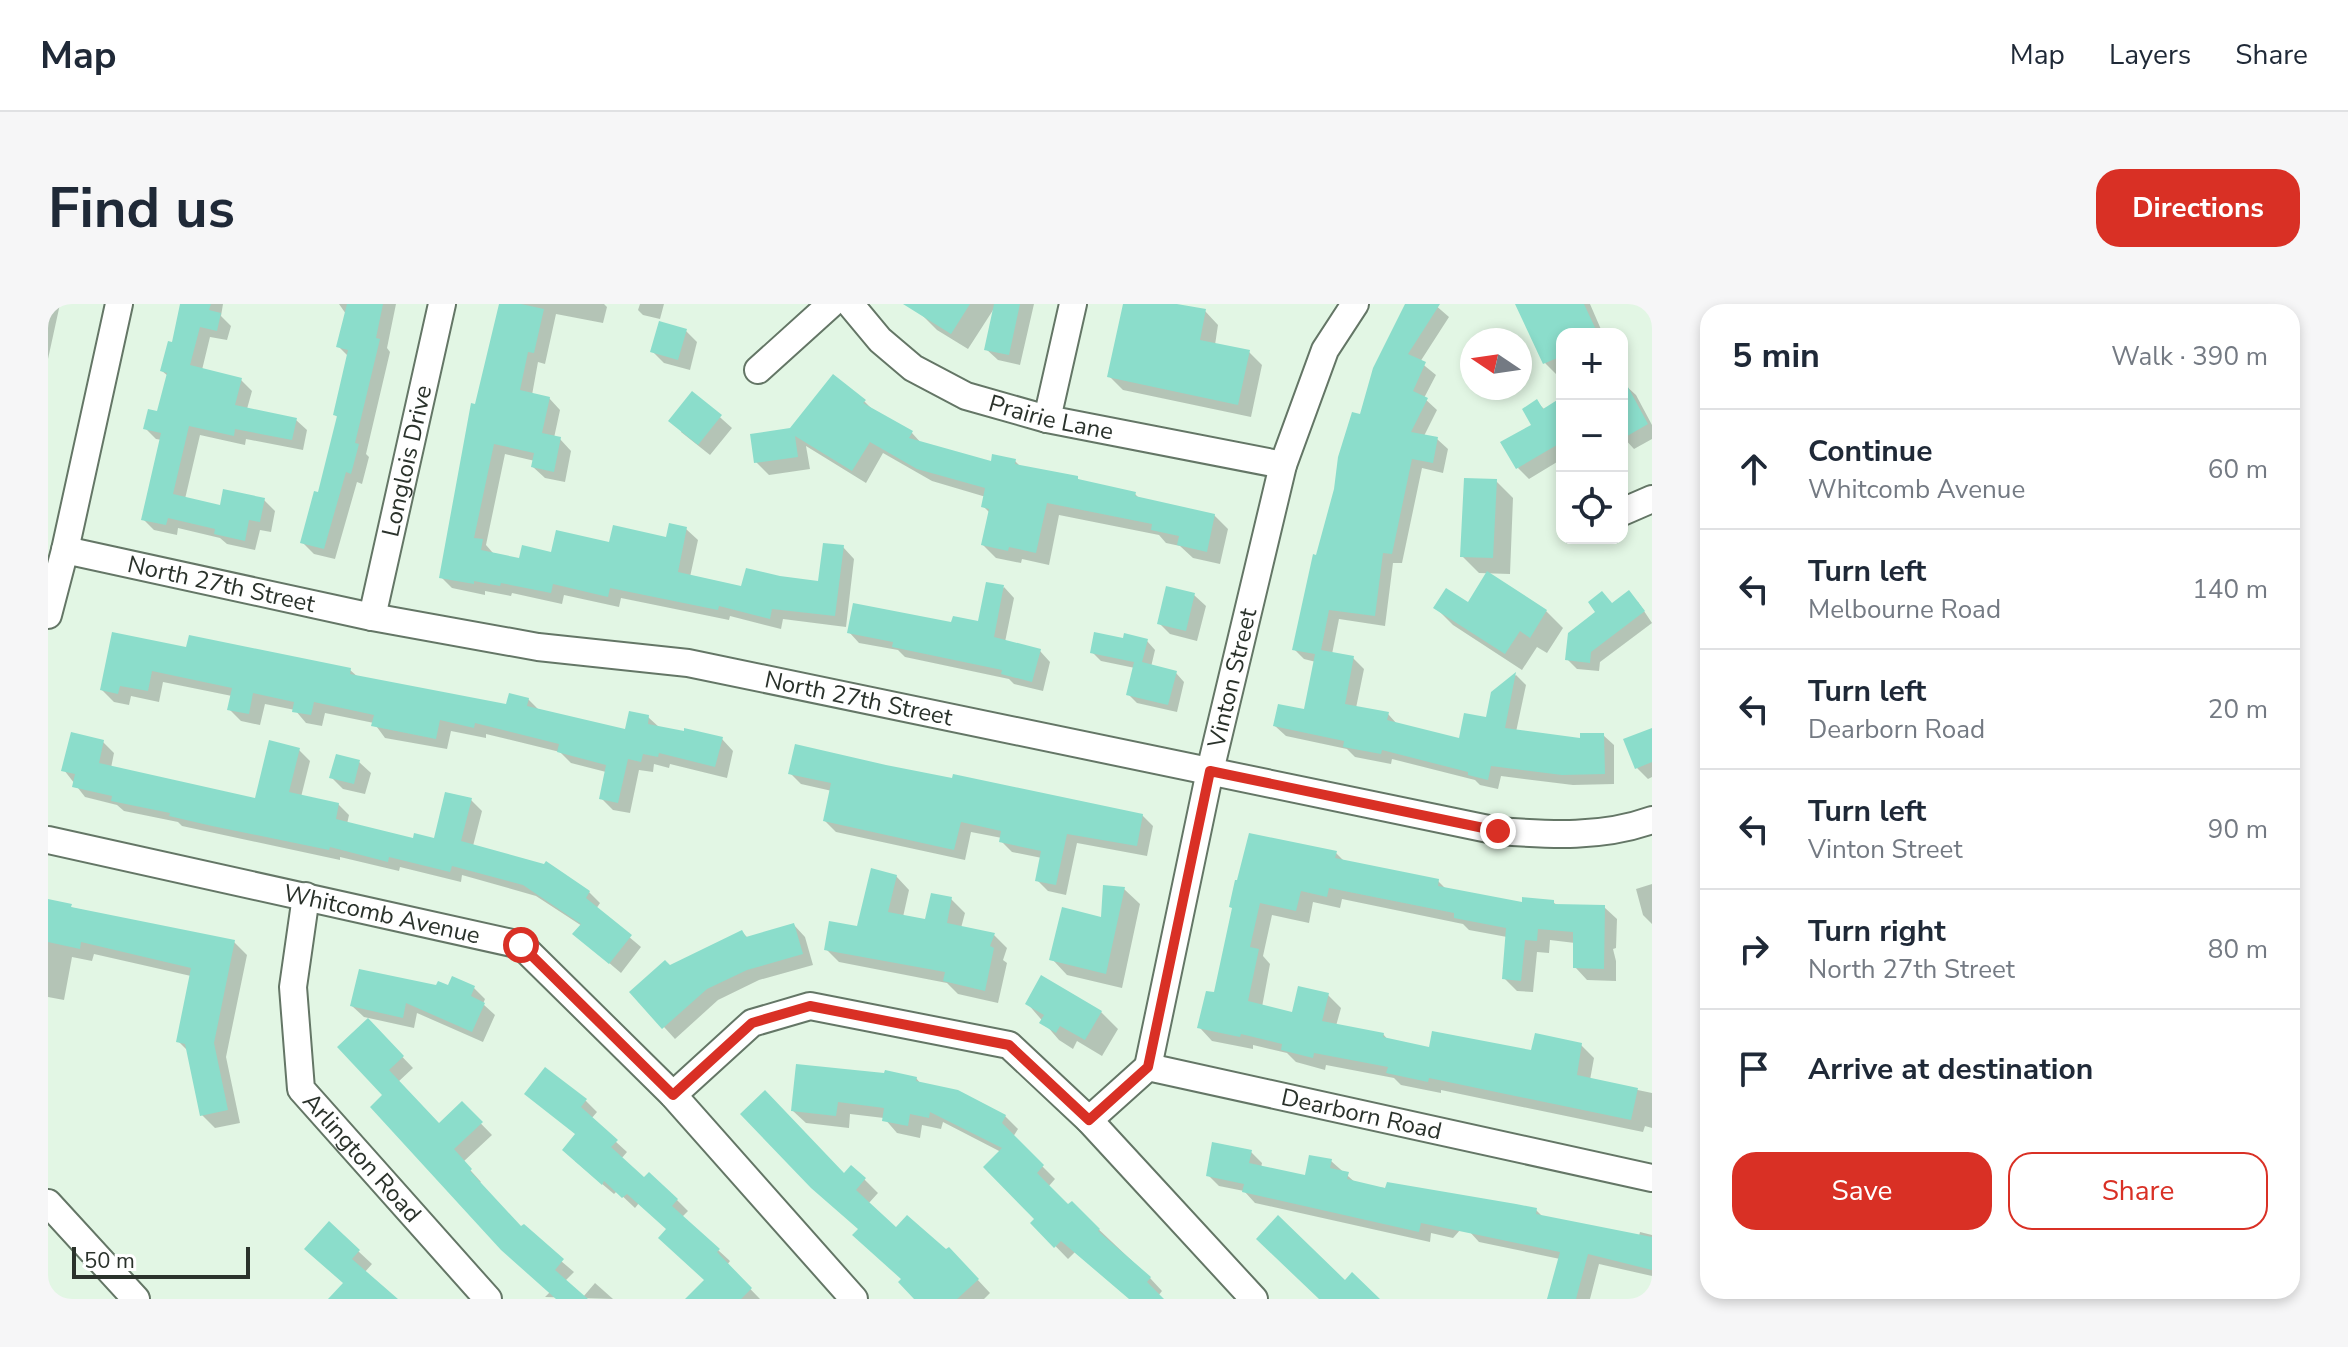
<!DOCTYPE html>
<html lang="en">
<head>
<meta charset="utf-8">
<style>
	body { margin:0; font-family:"Nunito Sans",sans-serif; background:#f6f6f7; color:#1f2937 }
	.controls { position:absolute; right:24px; top:24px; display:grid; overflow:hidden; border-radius:16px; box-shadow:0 4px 12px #0003 }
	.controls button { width:72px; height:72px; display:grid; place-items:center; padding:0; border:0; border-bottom:2px solid #e0e1e3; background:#fff; color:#1f2937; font:40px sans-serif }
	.compass { position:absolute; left:1412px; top:24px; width:72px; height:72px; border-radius:50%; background:#fff; box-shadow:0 4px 12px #0003; rotate:283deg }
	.scale { position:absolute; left:24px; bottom:20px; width:178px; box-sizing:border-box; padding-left:8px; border:4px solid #2a322b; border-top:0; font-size:22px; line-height:28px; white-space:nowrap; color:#2a322b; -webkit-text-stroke:6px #fff; paint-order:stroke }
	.stop { position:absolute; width:24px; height:24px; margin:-18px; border:6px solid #d93025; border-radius:50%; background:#fff }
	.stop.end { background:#d93025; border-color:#fff; box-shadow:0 2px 8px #0008 }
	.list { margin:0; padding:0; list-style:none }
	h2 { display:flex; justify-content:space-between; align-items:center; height:104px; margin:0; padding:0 32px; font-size:34px }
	h2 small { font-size:26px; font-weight:400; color:#747a83 }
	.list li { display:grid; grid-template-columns:52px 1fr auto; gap:24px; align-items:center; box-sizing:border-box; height:120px; padding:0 32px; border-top:2px solid #e0e1e3 }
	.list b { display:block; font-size:30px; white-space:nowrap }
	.list p { margin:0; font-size:26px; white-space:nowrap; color:#747a83 }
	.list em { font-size:26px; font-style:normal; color:#747a83 }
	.actions { display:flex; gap:16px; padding:24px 32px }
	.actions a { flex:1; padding:18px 0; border:2px solid #d93025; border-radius:24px; text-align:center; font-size:28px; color:#d93025 }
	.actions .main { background:#d93025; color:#fff }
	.icon { flex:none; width:44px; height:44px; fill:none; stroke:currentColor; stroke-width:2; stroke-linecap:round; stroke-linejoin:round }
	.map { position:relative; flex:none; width:1604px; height:995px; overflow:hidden; border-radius:24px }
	header { display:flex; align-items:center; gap:48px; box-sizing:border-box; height:112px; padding:0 40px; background:#fff; border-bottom:2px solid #e0e1e3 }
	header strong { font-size:38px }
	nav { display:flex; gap:44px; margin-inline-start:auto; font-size:28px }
	.intro { display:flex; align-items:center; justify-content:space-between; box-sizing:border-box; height:192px; padding:0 48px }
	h1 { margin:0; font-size:56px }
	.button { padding:20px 36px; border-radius:24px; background:#d93025; color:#fff; font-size:28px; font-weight:700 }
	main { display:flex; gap:48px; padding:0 48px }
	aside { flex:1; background:#fff; border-radius:24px; box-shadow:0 4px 12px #0003 }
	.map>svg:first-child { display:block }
</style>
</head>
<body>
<header>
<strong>Map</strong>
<nav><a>Map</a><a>Layers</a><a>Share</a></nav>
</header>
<div class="intro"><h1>Find us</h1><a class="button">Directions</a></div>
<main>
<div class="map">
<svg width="1604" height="995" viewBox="0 0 1604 995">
	<rect width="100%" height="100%" fill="#e2f6e4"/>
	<path fill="#0003" d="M0 0H12L0 55Z
		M134 0H175L173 12 183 22 179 36 162 33 154 66 193 76 204 87 199 105 248 116 259 126 255 146 198 135 197 141 152 131 137 195 174 203 216 196 227 207 223 228 212 226 207 246 179 240 172 234 130 224 129 231 106 226 95 215 114 136 108 135 97 124 110 109 120 72 114 67 125 40Z
		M291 0H348L339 44 342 48 318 150 321 153 314 180 309 178 287 255 266 250 254 238 271 190 291 114 287 111 301 53 290 42 298 10Z
		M453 0H556L559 3 555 19 508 10 497 60 490 58 484 91 501 94 512 106 506 134 512 135 523 147 517 178 497 174 485 163 487 157 457 150 438 241 445 249 473 256 563 240 619 236 638 225 650 236 642 273 695 284 772 279 795 243 806 255 798 323 735 315 733 325 682 312 681 316 573 294 571 303 516 291 514 300 464 289 463 292 437 287V291L404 284 393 273 428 103Z
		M592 0H616L612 15 595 11 590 6Z
		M878 0H986L972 61 950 56 938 45 947 3 920 45 889 26 872 9Z
		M1077 0H1105L1157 7 1170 21 1167 41 1201 48 1214 61 1203 113 1075 86 1061 72Z
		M1359 0H1386L1401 13 1372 58 1388 71 1376 94 1389 106 1376 132 1389 135 1400 145 1395 169 1374 164 1354 259H1345L1337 322 1291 315 1284 350 1305 354 1316 365 1308 404 1340 410 1350 421 1412 437 1440 416 1445 389 1468 371 1478 381 1468 428 1534 436 1555 431 1566 441V480L1525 481 1453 472 1450 485 1432 481 1427 476 1344 455 1343 460 1307 453 1299 445 1238 432 1227 422 1257 408 1268 358 1256 355 1246 345 1269 253 1314 112Z
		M1469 0H1542L1555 30H1514V68L1508 70 1497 59Z
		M638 27 649 38 642 66 616 59 605 48Z
		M1574 73 1577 81 1588 91 1604 121V135L1586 145 1574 132Z
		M645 89 684 124 662 151 633 128Z
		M816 97 826 107 864 129 875 141 944 160 967 157 973 163 1029 174 1033 178 1087 190 1093 196 1166 211 1180 225 1172 260 1145 254 1132 242 1118 239 1111 231 1011 211 1001 261 974 255 973 259 948 254 935 241 942 209 936 203 938 193 884 177 835 149 818 179 758 142 762 165 721 171 708 158 743 126Z
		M1489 98 1497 106 1514 105V155L1481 175 1470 164 1486 121Z
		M1448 177 1465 194 1462 270 1431 269 1414 252Z
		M956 283 966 294 957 338 992 347 1002 358 995 387 966 380 961 375 857 353 850 346 811 339 801 328 932 319Z
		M1146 291 1158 302 1149 337 1122 330 1111 319Z
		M1590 298 1604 319 1552 358 1551 367 1529 365 1519 355 1550 308 1565 301Z
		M1420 300 1498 307 1515 324 1499 349 1489 343 1474 366 1405 321 1388 304Z
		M1077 336 1099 337 1107 346 1103 363 1128 369 1136 378 1129 408 1089 399 1080 390 1087 364 1053 357 1044 348Z
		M140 346 302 366 310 373 460 403 480 395 492 407 579 427 600 413 612 424 674 435 685 447 679 474 622 460 621 464 606 460 605 468 591 466 582 509 565 506 553 494 558 468 523 459 512 448 438 430V434L403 427 399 445 337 434 326 419 277 409 274 422 258 419 247 406 217 400 212 421 193 417 181 405 184 392 115 378 111 398 83 392 81 401 66 398 54 386Z
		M1604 426V473L1600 475 1589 464Z
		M55 438 66 449 63 464 208 496 251 446 262 457 253 493 290 500 301 511 299 520 366 536H387L423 496 434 507 425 542 541 588 552 599 548 605 593 643 573 669 527 630 534 622 488 592 414 571 413 578 352 563 351 567 292 553V556L134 522 130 518 76 507 69 501 37 493 16 466Z
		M311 458 323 469 317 490 295 485 284 474Z
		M837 463 1094 511 1105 522 1099 552 1029 539 1018 591 1000 587 989 576 994 554 964 548 953 537 954 534 923 528 917 556 788 528 777 517 784 487 753 480 743 470Z
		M1288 549 1297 558 1390 577 1399 586 1476 600 1505 598 1510 602 1556 603 1569 615 1568 644 1565 645 1568 657V677L1539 676 1527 663V639L1502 636 1501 649 1489 648 1485 688 1469 687 1456 674 1459 633 1421 626 1415 620 1294 595 1292 604 1265 598 1261 619 1224 611 1215 652 1222 660 1214 703 1245 710 1280 691 1293 704 1288 722 1335 730 1341 737 1383 745 1485 748 1533 741 1546 754 1542 776 1604 789V824L1597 822 1595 828 1393 786V789L1353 781 1346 774 1278 761 1277 766 1248 758 1239 749 1205 741V745L1164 737 1152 724 1167 691 1185 605Z
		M848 572 861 586 855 613 879 617 903 595 917 609 913 624 946 631 959 644 955 656 959 659 950 699 910 690 899 679 791 658 778 645 811 625Z
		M1604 580V620L1595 611 1588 585Z
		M1076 585 1092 600 1074 684 1019 671 1004 655 1054 615Z
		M0 598 124 627 186 638 199 651 178 753 192 819 167 824 154 811 141 748 130 737 143 672 46 650 44 657 24 653 16 696 0 693Z
		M746 621 757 633 765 661 711 676 670 696 627 735 584 688 622 663 694 628 700 634Z
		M401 684H426L437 695 435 700 447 711 435 738 369 709 366 724 316 713 304 702Z
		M979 699 1053 708 1070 725 1054 752 1029 737 1025 745 1011 736Z
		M320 717 365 764 350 778 391 822 414 800 444 831 415 858 433 878 431 879 474 924 526 968 517 977 535 993 547 979 565 995 497 993 502 988 337 791Z
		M868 774 873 780 957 812 970 825 965 833 1007 875 1000 883 1020 903 1024 900 1102 974 1114 987 1110 992 1114 995H1082L1027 948 1020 955 985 919 989 915 953 848 895 818 893 825 874 821 872 834 849 829 836 814 802 810 801 824 758 819 745 807Z
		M479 790 538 797 549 808 543 815 579 848 573 855 596 876 629 896 640 907 634 913 682 957 679 961 712 995H656L659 977 620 926 591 899 587 904 569 887 566 890 527 857 529 831Z
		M1203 848 1214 859 1213 864 1258 874 1283 857 1309 880 1488 906 1496 914 1591 932 1592 928 1604 931V972L1551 960 1542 995H1505L1512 955 1431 938 1421 927 1428 908 1405 934 1383 929 1382 938 1207 899 1196 887 1171 882 1160 871Z
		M796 872 816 875 830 889 820 900 848 926 914 959 942 989 936 995H868L855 976 812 926Z
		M281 920 324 960 316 969 347 995H283L297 980Z"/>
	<path fill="#8bddcb" d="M132 0H163L161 6 173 9 169 27 152 23 142 61 194 74 187 101 249 114 244 136 187 125 186 132 141 122 125 190 172 201 175 185 217 194 212 218 201 216 197 237 166 230 167 225 120 214 118 221 93 216 113 129 95 125 100 105 109 107 119 69 112 67 120 37 124 38Z
		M299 0H335L328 34 332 35 307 139 311 140 303 170 298 168 276 245 252 239 266 187 270 188 289 112 285 111 300 46 288 43Z
		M451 0H473L496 5 486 49 480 48 472 86 502 93 494 129 513 133 506 168 483 163 486 149 446 140 426 234 435 235 433 246 471 254 474 241 503 248 508 226 561 238 565 221 618 233 621 219 639 223 630 268 693 282 698 264 732 272 770 277 775 239 796 241 787 312 724 305 722 315 671 302 670 306 562 284 560 293 505 280 503 289 453 279 452 282 426 277V280L391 274 423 99 427 100Z
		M855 0H922L903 30Z
		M946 0H972L961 51 936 46Z
		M1075 0H1129L1158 5 1152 36 1202 46 1190 101 1059 73Z
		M1357 0H1392L1360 50 1378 58 1365 87 1380 94 1363 128 1390 133 1385 159 1364 155 1344 250 1335 249 1327 312 1281 306 1273 346 1306 352 1297 400 1341 408 1339 416 1411 434 1416 409 1438 413 1443 388 1468 368 1457 424 1532 434V429H1556L1557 470 1514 471 1443 462 1440 476 1420 471V468L1334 446 1333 450 1295 443 1296 437 1225 422 1230 400 1256 405 1267 350 1244 346 1265 250 1268 251 1286 185 1290 153 1304 108 1312 110 1325 64Z
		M1467 0H1536L1550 30H1514V52L1495 60Z
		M611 17 639 25 630 56 602 48Z
		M785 70 818 96 815 99 865 127 861 134 943 157 944 150 968 155 967 160 1030 172V175L1088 188 1087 192 1167 210 1159 248 1129 241 1131 232 1103 226 1104 220 999 199 988 249 961 243 960 247 933 241 941 205 933 203 937 184 869 165 822 138 804 167 747 132 750 153 706 159 702 130 742 124Z
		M1574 72 1600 120 1574 135Z
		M644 87 674 111 650 141 620 117Z
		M1514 93V138L1468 165 1452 138 1483 121 1474 105 1489 95 1495 105Z
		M1416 174 1449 175 1445 254 1412 253Z
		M1439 267 1499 306 1482 334 1472 327 1457 350 1385 304 1398 284 1420 298Z
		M938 278 956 281 946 333 993 345 984 378 953 370 954 366 844 343 845 338 799 329 805 299 903 318 905 312 930 317Z
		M1118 282 1147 289 1138 327 1109 320Z
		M1581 286 1597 307 1543 348 1542 359 1517 356 1520 329 1547 308 1540 298 1554 287 1564 299Z
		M64 328 138 343 141 331 303 364 302 370 458 400 461 389 481 394 479 402 577 425 581 407 601 411 600 420 636 427V424L675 433 667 463 611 449 610 453 595 450 593 458 580 455 570 499 551 495 558 461 509 448 511 440 427 419 426 424 392 416 388 435 323 422 326 411 266 398 263 411 244 408 246 398 205 389 201 410 179 406 184 384 104 367 100 387 72 382 70 390 52 386Z
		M1046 328 1075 334 1076 329 1100 335 1094 358 1129 367 1120 401 1078 391 1086 358 1042 349Z
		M1604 424V458L1587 465 1575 435Z
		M23 428 56 436 51 459 207 494 221 436 252 444 241 488 291 499 288 515 365 534 366 529 386 534 397 488 424 494 413 537 496 560 498 557 542 587 538 594 584 631 561 660 524 630 533 620 475 581 404 562 402 568 341 553 340 558 282 543 281 546 164 522 121 512 122 509 63 497 64 492 24 483 27 470 13 467Z
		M747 440 838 461 904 474 905 470 1095 510 1089 542 1019 530 1008 581 987 577 993 547 951 538 953 527 913 518 906 546 775 517 783 479 740 470Z
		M288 450 312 456 306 480 281 474Z
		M1201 529 1289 547 1287 554 1391 575 1390 582 1474 598V593L1506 596V600L1557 601 1556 665 1525 664V628L1490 625 1489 637 1477 636 1473 677 1454 675 1458 624 1406 614V609L1281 584 1279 593 1253 587 1248 607 1212 599 1202 643 1211 645 1200 697 1244 708 1250 682 1281 689 1274 717 1336 729 1335 733 1381 743 1384 727 1483 746 1487 729 1534 739 1529 771 1590 784 1583 816 1381 774 1380 778 1338 769 1340 763 1266 749 1265 754 1233 746 1234 740 1193 730 1192 733 1149 724 1158 687 1166 688 1184 604 1181 603 1187 576H1189Z
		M823 564 849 571 840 608 877 615 883 589 904 593 899 619 947 629 942 642 946 644 937 687 895 677 897 668 776 646 781 617 809 622Z
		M1055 581 1077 583 1058 670 1001 656 1014 603 1053 613Z
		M0 595 24 600 23 603 187 636 166 739 180 806 152 812 137 740 128 738 143 664 33 638 32 645 0 638Z
		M746 619 755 650 699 666 659 685 614 725 581 688 617 656 622 661 694 626 698 633Z
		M311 665 388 681 390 677 400 681 404 672 427 682 423 692 437 699 424 728 358 699 355 714 302 702Z
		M993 671 1054 707 1037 736 1012 722 1008 729 991 719 996 711 977 700Z
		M320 714 356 752 341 766 391 819 414 797 435 818 406 845 424 865 422 867 473 922 476 920 516 955 507 966 540 995H508L453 946 322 803 334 791 289 743Z
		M748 760 836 769 837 766 869 773 868 777 910 786 958 811 954 819 996 861 989 869 1020 900 1024 897 1052 925 1050 927 1103 973 1099 978 1116 995H1081L1013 937 1006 944 982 919 986 915 935 863 954 844 882 808 881 814 862 810 860 822 834 817 836 804 790 798 788 812 743 807Z
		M497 763 539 795 533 803 570 836 563 843 596 873 601 868 630 895 624 902 672 945 669 948 704 984 693 995H637L656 976 610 934 618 925 579 890 574 894 556 877 554 881 514 846 527 830 476 790Z
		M717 786 796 869 803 861 818 874 808 886 848 923 859 911 898 945 901 943 931 975 909 995H866L850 978 853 975 804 931 810 925 763 884 692 810Z
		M1164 838 1204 846 1201 859 1257 871 1261 851 1284 855 1282 864 1301 868 1299 875 1337 884 1339 878 1468 900 1489 904 1488 910 1604 933V966L1540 950 1528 995H1499L1512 948 1373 919 1371 928 1194 888 1196 880 1158 872Z
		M1230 911 1297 976 1304 968 1332 995H1271L1208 935Z
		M281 917 312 946 304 955 350 995H280L295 979 256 945Z"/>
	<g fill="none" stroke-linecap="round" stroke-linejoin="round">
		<defs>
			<g id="minor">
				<path id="s1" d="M802 0 832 36 865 64 918 92 999 115 1235 161"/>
				<path d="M710 66 783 0"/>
				<path d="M999 115 1025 0"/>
				<path d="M1574 208 1604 195"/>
				<path id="s2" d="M17 246 324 313 490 343 640 359 1450 527C1503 531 1554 534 1604 516"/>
				<path d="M0 311 17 246 71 0"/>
				<path id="s3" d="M324 313 394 0"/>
				<path id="s4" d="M0 536 473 641 625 791 806 995"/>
				<path id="s5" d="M258 592 245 683 253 785 440 995"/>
				<path id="s6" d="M1100 763 1162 467 1235 161 1277 46 1307 0"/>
				<path d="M625 791 704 719 762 702 961 741 1041 816 1206 995"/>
				<path id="s7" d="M1041 816 1100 763 1604 874"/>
				<path d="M0 899 88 995"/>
			</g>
		</defs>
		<use href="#minor" stroke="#647666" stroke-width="30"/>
		<use href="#minor" stroke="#fff" stroke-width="26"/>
	</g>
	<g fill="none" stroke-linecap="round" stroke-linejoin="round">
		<path stroke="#d93025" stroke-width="10" d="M473 641 625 791 704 719 762 702 961 741 1041 816 1100 763 1162 467 1450 527"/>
	</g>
	<g text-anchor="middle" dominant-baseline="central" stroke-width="6" stroke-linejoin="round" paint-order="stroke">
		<g font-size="24" fill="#2a322b" stroke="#fff">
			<text stroke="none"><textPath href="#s1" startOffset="238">Prairie Lane</textPath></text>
			<text stroke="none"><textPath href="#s3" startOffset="160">Longlois Drive</textPath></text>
			<text stroke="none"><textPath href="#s2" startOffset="160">North 27th Street</textPath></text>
			<text stroke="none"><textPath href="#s6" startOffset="398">Vinton Street</textPath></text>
			<text stroke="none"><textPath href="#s2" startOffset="808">North 27th Street</textPath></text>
			<text stroke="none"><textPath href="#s4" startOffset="342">Whitcomb Avenue</textPath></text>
			<text stroke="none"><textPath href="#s7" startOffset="298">Dearborn Road</textPath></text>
			<text stroke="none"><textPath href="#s5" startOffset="286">Arlington Road</textPath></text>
		</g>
	</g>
</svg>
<div class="controls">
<button>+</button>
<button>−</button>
<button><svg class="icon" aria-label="locate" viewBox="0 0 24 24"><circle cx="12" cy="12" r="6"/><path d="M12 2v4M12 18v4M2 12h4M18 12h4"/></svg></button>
</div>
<svg class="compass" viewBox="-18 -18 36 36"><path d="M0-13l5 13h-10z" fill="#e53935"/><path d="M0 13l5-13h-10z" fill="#747a83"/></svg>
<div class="scale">50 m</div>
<div class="stop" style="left:473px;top:641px"></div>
<div class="stop end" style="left:1450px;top:527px"></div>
</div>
<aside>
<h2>5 min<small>Walk · 390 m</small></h2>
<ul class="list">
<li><svg class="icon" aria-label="ahead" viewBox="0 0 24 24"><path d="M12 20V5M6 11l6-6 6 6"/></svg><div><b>Continue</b><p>Whitcomb Avenue</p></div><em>60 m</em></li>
<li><svg class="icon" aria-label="left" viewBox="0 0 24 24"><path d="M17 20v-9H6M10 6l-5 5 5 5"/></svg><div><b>Turn left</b><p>Melbourne Road</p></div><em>140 m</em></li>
<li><svg class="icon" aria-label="left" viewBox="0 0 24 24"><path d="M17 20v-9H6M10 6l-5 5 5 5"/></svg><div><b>Turn left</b><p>Dearborn Road</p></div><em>20 m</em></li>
<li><svg class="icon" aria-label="left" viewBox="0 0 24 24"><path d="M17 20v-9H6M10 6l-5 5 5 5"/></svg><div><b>Turn left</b><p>Vinton Street</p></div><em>90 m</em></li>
<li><svg class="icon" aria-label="right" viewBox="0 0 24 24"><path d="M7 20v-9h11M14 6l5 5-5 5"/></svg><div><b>Turn right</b><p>North 27th Street</p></div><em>80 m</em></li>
<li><svg class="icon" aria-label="arrive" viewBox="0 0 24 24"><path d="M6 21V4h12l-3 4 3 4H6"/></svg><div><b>Arrive at destination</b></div></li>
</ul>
<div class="actions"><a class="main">Save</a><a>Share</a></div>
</aside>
</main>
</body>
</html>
